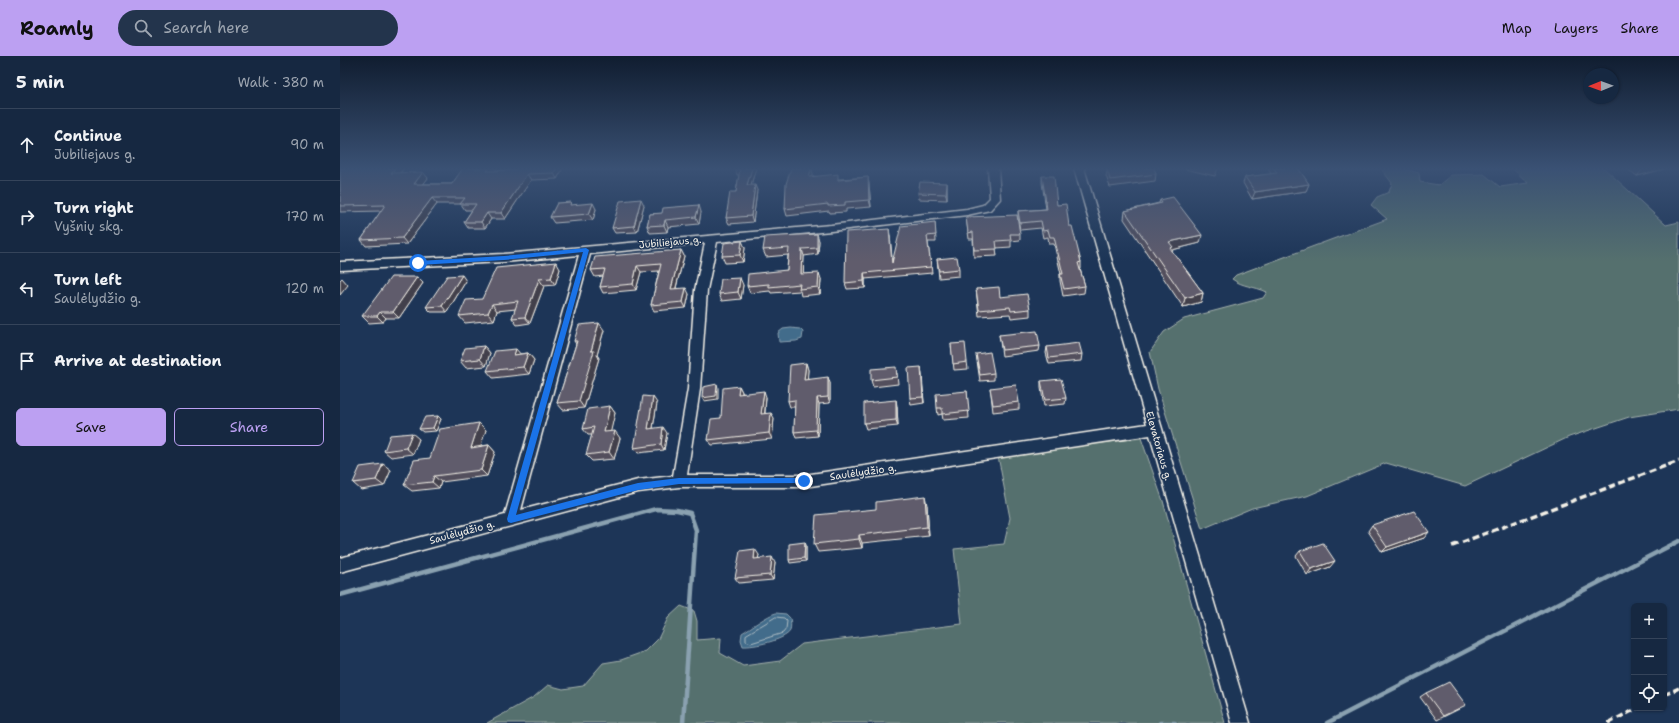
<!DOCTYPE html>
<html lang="en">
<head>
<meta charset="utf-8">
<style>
	body { margin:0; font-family:"Shantell Sans",sans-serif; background:#23344c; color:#f1f3f6 }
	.controls { position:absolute; right:12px; bottom:12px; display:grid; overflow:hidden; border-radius:6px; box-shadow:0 1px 3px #0004 }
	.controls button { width:36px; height:36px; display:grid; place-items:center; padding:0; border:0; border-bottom:1px solid #35445a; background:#162841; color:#f1f3f6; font:20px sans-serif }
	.compass { position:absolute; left:1243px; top:12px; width:36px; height:36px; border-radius:50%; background:#162841; box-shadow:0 1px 3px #0004; rotate:269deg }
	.stop { position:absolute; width:12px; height:12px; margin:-9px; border:3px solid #1a73e8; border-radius:50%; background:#fff }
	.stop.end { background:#1a73e8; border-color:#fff; box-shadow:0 1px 4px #0008 }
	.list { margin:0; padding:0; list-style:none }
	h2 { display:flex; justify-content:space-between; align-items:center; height:52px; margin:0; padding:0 16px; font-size:17px }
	h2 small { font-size:13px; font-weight:400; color:#9ea6b1 }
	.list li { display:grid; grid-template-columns:26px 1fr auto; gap:12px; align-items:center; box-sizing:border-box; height:72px; padding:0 16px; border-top:1px solid #35445a }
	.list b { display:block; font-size:15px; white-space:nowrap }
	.list p { margin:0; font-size:13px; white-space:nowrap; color:#9ea6b1 }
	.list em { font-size:13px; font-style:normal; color:#9ea6b1 }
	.actions { display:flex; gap:8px; padding:12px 16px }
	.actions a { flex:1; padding:9px 0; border:1px solid #bca0f2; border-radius:6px; text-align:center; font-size:14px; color:#bca0f2 }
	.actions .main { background:#bca0f2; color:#111 }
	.icon { flex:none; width:22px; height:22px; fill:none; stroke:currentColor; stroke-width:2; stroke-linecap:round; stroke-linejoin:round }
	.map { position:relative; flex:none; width:1339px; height:667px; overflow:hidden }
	header { display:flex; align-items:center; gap:24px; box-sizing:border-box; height:56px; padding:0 20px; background:#bca0f2; color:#111 }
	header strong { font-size:19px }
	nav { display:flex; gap:22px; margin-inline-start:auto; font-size:14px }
	.search { width:280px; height:36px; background:#23344c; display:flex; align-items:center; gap:10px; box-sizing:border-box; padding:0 14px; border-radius:22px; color:#9ea6b1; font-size:15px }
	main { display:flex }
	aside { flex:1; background:#162841 }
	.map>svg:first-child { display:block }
</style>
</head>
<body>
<header>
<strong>Roamly</strong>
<div class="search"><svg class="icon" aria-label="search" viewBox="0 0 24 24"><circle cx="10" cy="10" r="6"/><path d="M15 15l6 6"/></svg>Search here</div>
<nav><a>Map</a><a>Layers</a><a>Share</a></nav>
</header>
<main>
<aside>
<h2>5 min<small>Walk · 380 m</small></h2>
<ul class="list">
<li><svg class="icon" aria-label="ahead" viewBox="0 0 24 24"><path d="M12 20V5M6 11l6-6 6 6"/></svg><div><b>Continue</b><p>Jubiliejaus g.</p></div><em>90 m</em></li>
<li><svg class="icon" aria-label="right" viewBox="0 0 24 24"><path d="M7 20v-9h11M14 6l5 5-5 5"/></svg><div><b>Turn right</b><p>Vyšnių skg.</p></div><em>170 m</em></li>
<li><svg class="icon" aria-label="left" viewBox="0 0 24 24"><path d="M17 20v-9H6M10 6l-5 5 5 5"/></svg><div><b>Turn left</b><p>Saulėlydžio g.</p></div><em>120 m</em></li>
<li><svg class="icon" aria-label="arrive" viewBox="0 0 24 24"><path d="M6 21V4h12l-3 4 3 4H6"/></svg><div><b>Arrive at destination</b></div></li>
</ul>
<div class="actions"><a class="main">Save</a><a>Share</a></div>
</aside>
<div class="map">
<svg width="1339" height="667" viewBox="0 0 1339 667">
	<rect width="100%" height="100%" fill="#1d3557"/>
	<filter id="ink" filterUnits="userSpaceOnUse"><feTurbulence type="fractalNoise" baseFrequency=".025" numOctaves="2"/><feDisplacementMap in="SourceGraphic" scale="8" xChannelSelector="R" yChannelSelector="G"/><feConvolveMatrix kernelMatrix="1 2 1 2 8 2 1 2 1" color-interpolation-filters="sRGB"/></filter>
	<g filter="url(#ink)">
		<path fill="#54706e" stroke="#a4b0ab" d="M1048 112H1060L1079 117 1080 126 1099 129 1111 119 1144 118 1160 131 1188 127 1172 112H1264L1326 169 1339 166V353L1289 361 1229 381 1125 430 1046 407 967 440 912 452 862 473 818 333 810 296 824 276 844 263 923 242 927 236C914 230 903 231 892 223L896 219 1047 163 1031 149 1037 141 1049 136 1052 127 1042 114Z
			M801 382 823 445 885 667H147L194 641 208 629 223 633 243 630 263 607 281 604 306 595 318 583 328 562 341 550 354 555 357 565V584L381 582 380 597 403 610 440 605 462 588 622 568 614 493 664 488 670 462 658 400Z"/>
		<path fill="#436c8b" stroke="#8aa1b0" d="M451 272 460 273 463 276 462 283 456 285 439 286 438 277 443 273Z
			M436 557 446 558 450 562C451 566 451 571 450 575 445 584 413 591 403 590L401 584 402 577C410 572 428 559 436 557Z"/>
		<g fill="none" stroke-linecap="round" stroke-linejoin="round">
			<path stroke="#adbcc3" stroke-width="1" d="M436 561 444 562 447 565 446 573 443 577 411 587 406 585V579Z"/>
			<path stroke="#8aa1b0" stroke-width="4.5" d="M0 539 316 453 337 454 350 457 356 474 343 667
				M820 667H835
				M987 667 1339 485"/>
			<defs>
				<path id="street" d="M648 112H658L660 143 650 154 627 159 491 175 377 186 367 234 360 333 347 419H464L807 368 734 112H744L910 667H892L810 379 464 431H339L298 436 0 516V502L165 459 239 199 164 206 0 214V206L164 198 491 169 627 153 643 149 650 142ZM365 187 355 234 348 333 333 420 298 424 181 454 250 198Z"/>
			</defs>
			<use href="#street" stroke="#f4f1e8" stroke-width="3"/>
			<use href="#street" fill="#1d3557" fill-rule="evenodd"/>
			<path stroke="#f4f1e8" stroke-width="3.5" stroke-dasharray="7 3.5" stroke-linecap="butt" d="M1112 490 1339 405
				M1324 639 1339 632
				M1268 667 1298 652"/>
		</g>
		<path fill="#534f5d" stroke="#f4f1e8" d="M0 112H64L61 116 88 122 83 128H112L123 112H157L155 114H175L177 112H223L217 123 191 124 165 163H151L145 172H128L124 166 132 154H125L121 148H97L67 188 26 190 21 184 41 155 0 156Z
			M395 112H416L411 129 417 134 413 166 389 168 386 162 396 136 399 119H397Z
			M472 112 473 119V120L499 123 528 121 529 128 531 151 506 153V156L490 157 489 155 447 160 445 153Z
			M766 112H814L816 118 815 125 770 131 766 120 767 115Z
			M845 112H878L875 120 845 113Z
			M928 112H958L969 128 966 135 912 143 903 127 905 121 931 118Z
			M1003 112H1018L1004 113Z
			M1286 112H1326L1324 113 1297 120Z
			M702 120 717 149 729 170 741 206V213H740L745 230 744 237 723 240 720 225V218H721L714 188H709L708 181 703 182 701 172 680 174 678 162V155L706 153 702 127Z
			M607 127V144L579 143 578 137Z
			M820 144 860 187 832 194V195L863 237 861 246 843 251 784 163 785 155 819 147Z
			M304 149 297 176 275 177 272 172Z
			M256 153 253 164 214 167 210 161Z
			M361 156 359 168 328 171 327 176 310 177 307 170 310 158Z
			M626 161 680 178V184L671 185V191L656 192 657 200 634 201 633 183H629Z
			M595 166 596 186H588L592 217 525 223V232L507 233 505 227 550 179 552 205Z
			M477 178 479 185 478 198 464 200 463 218 481 223 480 238 461 240 460 235 431 237 430 235 410 237 407 230 447 214 448 199 426 201 423 194Z
			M402 185 405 192 403 206 385 207 382 200Z
			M341 194 344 200 336 232 349 238 346 252 314 255 311 249 319 215 301 216 296 234 263 237 260 231 263 220 255 221 251 214Z
			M597 203 619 213V220L599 222Z
			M220 213 215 229 204 230 190 267 177 269 172 262 176 253 157 255 154 264 125 267 119 260 142 243Z
			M77 221 83 227 59 262H46L43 266 29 267 22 260Z
			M126 225 107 256H91L86 251Z
			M403 229 401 243 382 245 379 238Z
			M636 233 660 241 690 253V260L671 262 670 258 639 260Z
			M264 274 257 299 259 302 244 352 223 354 217 347 236 288 234 285Z
			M659 279 700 290 699 295 662 300 660 285Z
			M611 288 627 306 628 313 614 314Z
			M144 290 150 297 146 310 126 312 120 305Z
			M707 291 742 298 741 305 709 308 706 297Z
			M188 297 194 304 189 318 153 322 147 315 180 298Z
			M636 298 654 317V324L640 325Z
			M466 307 468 314 467 323 490 327V347L479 348 478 380 456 382 454 376 455 351H450L448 345Z
			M581 311 584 347 571 349 570 342Z
			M557 317 558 328 533 331 531 324Z
			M701 325 726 342 725 348 704 350 701 332Z
			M399 330 402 336V337L426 341 425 357 434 362 432 383 372 389 368 384Z
			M650 332 679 346V353L653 356 651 338Z
			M627 335 629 362 603 364 602 358 598 359 597 352Z
			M317 347 313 372 327 377 324 394 298 397 294 392Z
			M270 350 275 357 270 376 280 382 274 403 252 405 246 399 252 379H248L243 373Z
			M557 350 558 370 526 373 524 367Z
			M98 360 101 363 96 375 83 376 79 373Z
			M146 374 140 390 149 389 155 396 147 420 101 426 99 432 72 435 64 429 90 402Z
			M79 383 73 398 51 401 44 395Z
			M51 414 44 430 21 434 13 427Z
			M587 449 589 480 522 487V492L478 496 474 488Z
			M1032 469 1084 482 1042 496 1028 475Z
			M466 489V505L450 507 449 504Z
			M960 495 990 511 967 519 956 500Z
			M419 499 418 502 435 507 433 524 399 527 395 522Z
			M1086 637 1119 653 1097 664 1080 641Z"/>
		<path fill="#43404c" stroke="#f4f1e8" d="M55 112H64L55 122 51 117Z
			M149 112H157L151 121 147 115Z
			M217 112H223L217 123 214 117Z
			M412 112H416L409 135 407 129Z
			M472 112 473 119 471 128 469 121Z
			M1306 112H1326L1324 113 1297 120 1303 113Z
			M83 116 88 122 79 134 74 128Z
			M187 118 191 124 165 163 161 157Z
			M528 121 529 128 531 151 529 144Z
			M607 127V144L606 138Z
			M969 128 966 135 912 143 915 136Z
			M415 129 417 134 413 166 411 160Z
			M92 142 97 148 67 188 62 182Z
			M301 143 304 149 297 176 294 170Z
			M253 147 256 153 253 164 249 158Z
			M359 149 361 156 359 168 356 161Z
			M147 157 151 163 145 172 141 166Z
			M325 164 328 171 327 176 324 169Z
			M549 173 550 179 553 213 552 207Z
			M477 178 479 185 478 198 477 192Z
			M862 179 860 187 832 194 831 199 829 186Z
			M402 185 405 192 403 206 400 199Z
			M462 193 464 200 463 225 461 218Z
			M341 194 344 200 334 239 331 233Z
			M216 206 220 213 215 229 211 222Z
			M297 210 301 216 296 234 293 228Z
			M479 217 481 223 480 238 478 231Z
			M524 217 525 223V232L524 225Z
			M122 219 126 225 107 256 102 250Z
			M77 221 83 227 59 262 53 256Z
			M2 222 8 229 0 239V224Z
			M400 222 403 229 401 243 398 236Z
			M199 223 204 230 190 267 185 261Z
			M346 232 349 238 346 252 343 246Z
			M863 237 861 246 843 251 845 242Z
			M152 248 157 255 154 264 148 257Z
			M40 256 46 262 43 266 37 260Z
			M259 267 264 274 257 299 259 302 244 352 239 345 251 295Z
			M144 290 150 297 146 310 140 303Z
			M176 293 182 300 174 299Z
			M188 297 194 304 189 318 183 311Z
			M466 307 468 314 467 330 464 324Z
			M581 311 582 318 584 347 583 341Z
			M488 321 490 327V347L488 341Z
			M377 328 378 332V343L364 345 362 342Z
			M399 330 402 336 401 344 398 338Z
			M424 335 426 341 424 364 421 358Z
			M313 341 317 347 312 378 308 373Z
			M477 342 479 348 478 380 476 374Z
			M556 344 557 350 558 370 556 364Z
			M270 350 275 357 269 383 264 376Z
			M431 357 434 362 432 383 429 377Z
			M98 360 101 363 96 375 93 372Z
			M139 367 146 374 138 398 131 392Z
			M323 371 327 377 324 394 321 388Z
			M275 375 280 382 274 403 269 396Z
			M72 377 79 383 73 398 66 392Z
			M149 389 155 396 147 420 141 414Z
			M43 408 51 414 44 430 36 424Z
			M94 420 101 426 99 432 92 426Z
			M585 440 587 449 589 480 587 471Z
			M1089 476 1084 482 1042 496 1047 491Z
			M519 479 522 487V492L519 483Z
			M465 486 466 489V505L464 502Z
			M415 493 419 499 417 508 414 503Z
			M432 501 435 507 433 524 430 519Z
			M995 505 990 511 967 519 971 513Z"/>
		<path fill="#605c6c" stroke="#f4f1e8" d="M0 112H55L51 117 83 116 74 128H112L123 112H149L147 115 175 114 177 112H217L214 117 187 118 161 157H147L141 166H124L136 148H120L125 142H92L62 182 21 184 45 149 0 150Z
			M395 112H412L407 129H415L411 160 386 162 390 136H396L400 113H395Z
			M451 112H471L469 121 498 118V124L528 121 529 144 505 146V149L488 150V148L445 153 446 128Z
			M769 112H814L816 118 770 124 767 113H769Z
			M934 112H958L969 128 915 136 905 121 937 117Z
			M702 120H714L717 149 726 148 729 170H732L741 206 738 207 745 230 724 233 720 218H723L714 181H710L708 174 703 175 701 165 680 167 678 155 707 153Z
			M580 126 607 127 606 138 578 137Z
			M833 141 862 179 829 186 833 191 830 192 863 237 845 242 785 155 822 147 820 144Z
			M301 143 294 170 272 172 280 145Z
			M231 146 230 149 253 147 249 158 210 161 217 147Z
			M359 149 356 161 325 164 324 169 307 170 310 158 322 157 323 152Z
			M677 159 680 178H670L671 184 656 185 657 193 634 194 633 176 628 177 626 161Z
			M595 166 596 179 587 180 591 211 524 217V225L505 227 506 176 549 173 552 207 561 170Z
			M477 178V192L462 193 461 218 479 217 478 231 459 233 460 228 429 231V228L407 230 408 218 447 214 449 192 423 194 425 181Z
			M402 185 400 199 382 200 384 187Z
			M341 194 331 233 346 232 343 246 311 249 321 208 297 210 293 228 260 231 265 213 251 214 255 201Z
			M617 201 619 213 599 215 597 203Z
			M216 206 211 222 199 223 185 261 172 262 178 245 152 248 148 257 119 260 126 244 142 243 156 212Z
			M122 219 102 250 86 251 107 220Z
			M51 221H77L53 256H40L37 260H22Z
			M400 222 398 236 379 238 381 223Z
			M659 231 660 241 687 238 690 253 671 255 670 251 639 254 636 233Z
			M259 267 251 295H254L239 345 217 347 237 285H234L239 269Z
			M697 275 700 290 662 294 659 279Z
			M625 287 627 306 613 308 611 288Z
			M739 287 742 298 709 302 707 291Z
			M144 290 140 303 120 305 125 292Z
			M176 293 174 299 188 297 183 311 147 315 155 295Z
			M650 296 654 317 640 319 636 298Z
			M466 307 464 324 488 321V341L477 342 476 374 454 376 455 344 448 345 450 309Z
			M556 311 557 321 531 324V313Z
			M581 311 583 341 570 342 568 312Z
			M721 323 726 342 705 344 701 325Z
			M377 328 376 340 362 342 363 331Z
			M676 329 679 346 653 349 650 332Z
			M399 330 398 338 424 335 421 358 431 357 429 377 368 384 371 363 381 362 383 332Z
			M627 335 629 355 602 358V352H597L596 338Z
			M303 340 313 341 308 373 323 371 321 388 294 392Z
			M556 344V364L524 367V347Z
			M270 350 264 376 275 375 269 396 246 399 254 371 243 373 248 353Z
			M98 360 93 372 79 373 85 361Z
			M139 367 131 392 149 389 141 414 94 420 92 426 64 429 74 404 90 402 100 373Z
			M72 377 66 392 44 395 50 379Z
			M43 408 36 424 13 427 20 411Z
			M585 440 587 471 519 479V483L474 488 476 459 536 453V446Z
			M1074 455 1089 476 1047 491 1032 469Z
			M465 486 464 502 449 504V488Z
			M983 487 995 505 971 513 960 495Z
			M415 493 414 503 432 501 430 519 395 522 400 495Z
			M1109 626 1126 649 1103 660 1086 637Z"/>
	</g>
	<linearGradient id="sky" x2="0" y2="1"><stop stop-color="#101d30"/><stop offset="0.55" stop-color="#3a5174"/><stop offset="1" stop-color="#3a5174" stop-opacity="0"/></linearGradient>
	<rect width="1339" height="205" fill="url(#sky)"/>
	<path fill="#1a73e8" d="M246 192 249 194 176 459 298 427 339 422H464L467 425 466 427 339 428 298 434 171 467 168 466 167 463 243 196 164 204 78 209 75 207 78 205 164 200Z"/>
	<g text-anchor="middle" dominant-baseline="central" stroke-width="3" stroke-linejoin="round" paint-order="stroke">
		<g font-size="10" fill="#f4f1e8" stroke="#1d3557">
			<text transform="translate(330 186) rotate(-5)">Jubiliejaus g.</text>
			<text transform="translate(819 390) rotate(74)">Elevatoriaus g.</text>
			<text transform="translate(523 416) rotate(-8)">Saulėlydžio g.</text>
			<text transform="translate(122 476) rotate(-15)">Saulėlydžio g.</text>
		</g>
	</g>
</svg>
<div class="controls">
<button>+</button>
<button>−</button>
<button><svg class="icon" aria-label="locate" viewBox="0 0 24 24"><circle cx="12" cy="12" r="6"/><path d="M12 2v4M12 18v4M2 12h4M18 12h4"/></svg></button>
</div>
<svg class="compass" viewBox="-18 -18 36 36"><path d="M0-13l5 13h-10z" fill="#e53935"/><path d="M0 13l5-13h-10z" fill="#9ea6b1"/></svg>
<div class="stop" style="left:78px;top:207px"></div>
<div class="stop end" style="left:464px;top:425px"></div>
</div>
</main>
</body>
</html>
